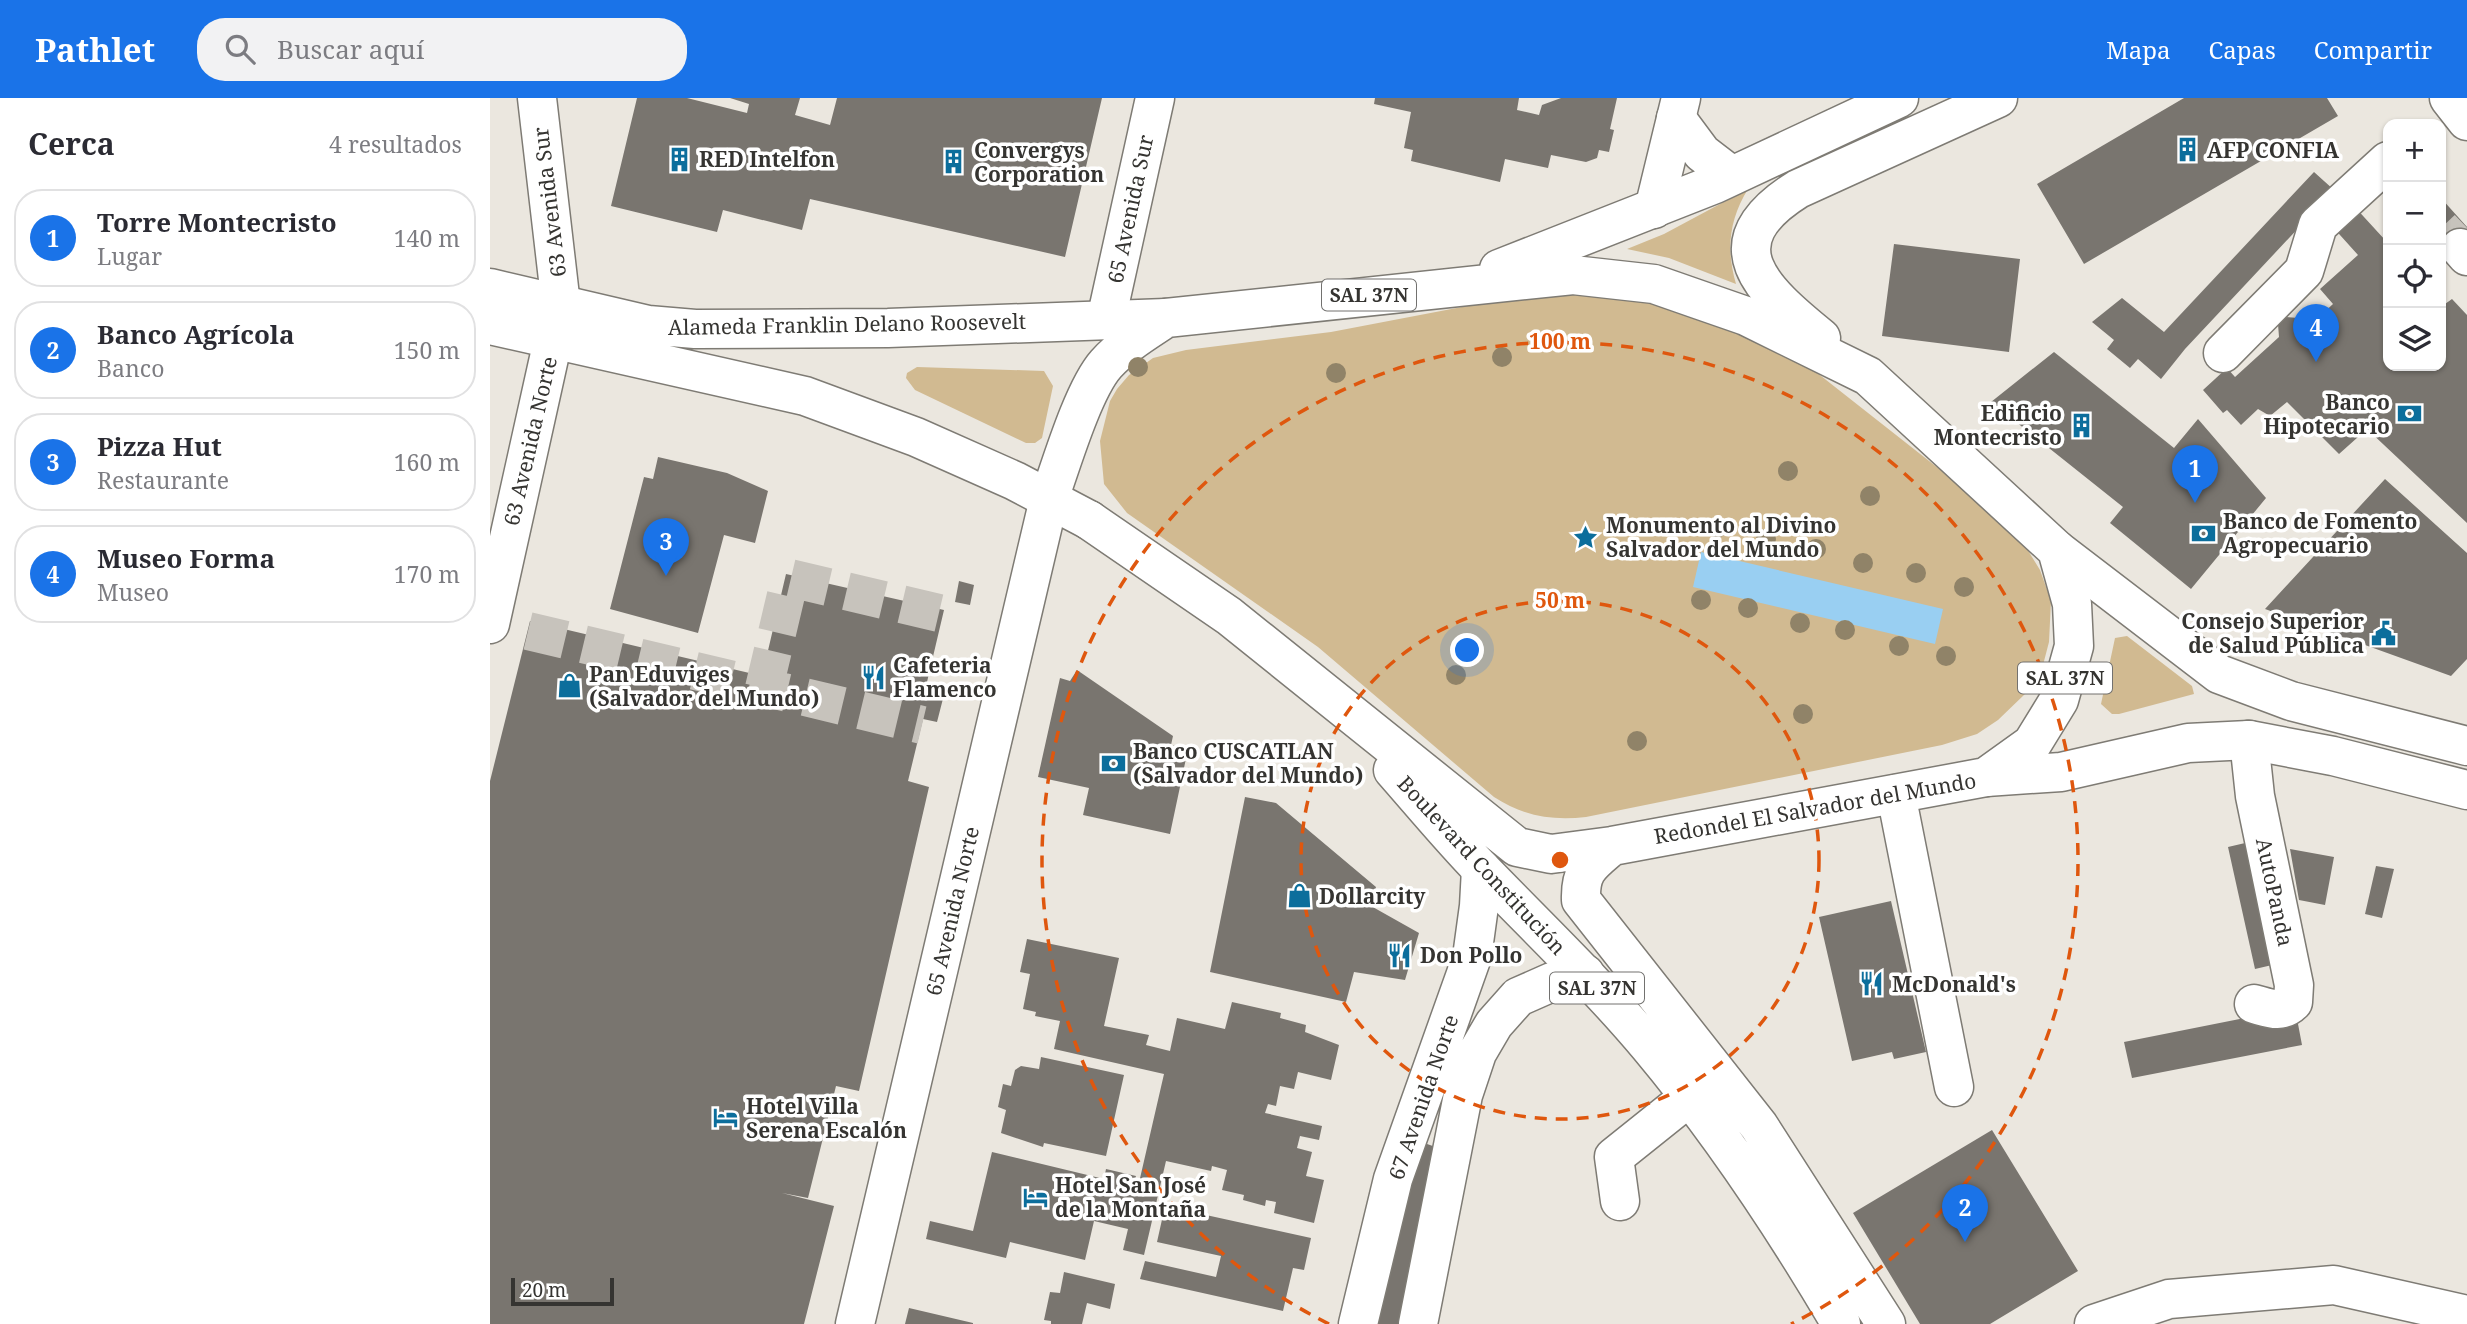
<!DOCTYPE html>
<html lang="es">
<head>
<meta charset="utf-8">
<style>
	body { margin:0; font-family:"Noto Serif",serif; background:#f2f2f3; color:#2b2b33 }
	.controls { position:absolute; right:21px; top:21px; display:grid; overflow:hidden; border-radius:14px; box-shadow:0 2px 5px #0004 }
	.controls button { width:63px; height:63px; display:grid; place-items:center; padding:0; border:0; border-bottom:2px solid #e1e1e2; background:#fff; color:#2b2b33; font:35px sans-serif }
	.scale { position:absolute; left:21px; bottom:18px; width:103px; box-sizing:border-box; padding-left:7px; border:4px solid #353431; border-top:0; font-size:19px; line-height:24px; white-space:nowrap; color:#353431; -webkit-text-stroke:5px #fff; paint-order:stroke }
	.you { position:absolute; left:978px; top:553px; width:24px; height:24px; margin:-18px; border:5px solid #fff; border-radius:50%; background:#1a73e8; box-shadow:0 0 0 10px #1a73e833 }
	.badge { display:grid; place-items:center; width:46px; height:46px; border-radius:50%; background:#1a73e8; color:#fff; font-size:23px; font-weight:700 }
	.pin { position:absolute; translate:-50% -58px; filter:drop-shadow(0 2px 4px #0008) }
	.pin::after { content:''; position:absolute; top:37px; width:24px; height:21px; background:inherit; clip-path:polygon(0 0,100% 0,50% 100%) }
	.list { margin:0; padding:0; list-style:none }
	h2 { display:flex; justify-content:space-between; align-items:center; height:91px; margin:0; padding:0 28px; font-size:30px }
	h2 small { font-size:23px; font-weight:400; color:#7c7c81 }
	.list li { display:grid; grid-template-columns:46px 1fr auto; gap:21px; align-items:center; box-sizing:border-box; height:98px; margin:0 14px 14px; padding:0 14px; border:2px solid #e1e1e2; border-radius:28px }
	.list b { display:block; font-size:26px; white-space:nowrap }
	.list p { margin:0; font-size:23px; white-space:nowrap; color:#7c7c81 }
	.list em { font-size:23px; font-style:normal; color:#7c7c81 }
	.icon { flex:none; width:38px; height:38px; fill:none; stroke:currentColor; stroke-width:2; stroke-linecap:round; stroke-linejoin:round }
	.map { position:relative; flex:none; width:1977px; height:1226px; overflow:hidden }
	header { display:flex; align-items:center; gap:42px; box-sizing:border-box; height:98px; padding:0 35px; background:#1a73e8; color:#fff }
	header strong { font-size:33px }
	nav { display:flex; gap:38px; margin-inline-start:auto; font-size:24px }
	.search { width:490px; height:63px; background:#f2f2f3; display:flex; align-items:center; gap:18px; box-sizing:border-box; padding:0 24px; border-radius:28px; color:#7c7c81; font-size:26px }
	main { display:flex }
	aside { flex:1; background:#fff }
	.map>svg:first-child { display:block }
</style>
</head>
<body>
<header>
<strong>Pathlet</strong>
<div class="search"><svg class="icon" aria-label="search" viewBox="0 0 24 24"><circle cx="10" cy="10" r="6"/><path d="M15 15l6 6"/></svg>Buscar aquí</div>
<nav><a>Mapa</a><a>Capas</a><a>Compartir</a></nav>
</header>
<main>
<aside>
<h2>Cerca<small>4 resultados</small></h2>
<ul class="list">
<li><span class="badge">1</span><div><b>Torre Montecristo</b><p>Lugar</p></div><em>140 m</em></li>
<li><span class="badge">2</span><div><b>Banco Agrícola</b><p>Banco</p></div><em>150 m</em></li>
<li><span class="badge">3</span><div><b>Pizza Hut</b><p>Restaurante</p></div><em>160 m</em></li>
<li><span class="badge">4</span><div><b>Museo Forma</b><p>Museo</p></div><em>170 m</em></li>
</ul>
</aside>
<div class="map">
<svg width="1977" height="1226" viewBox="0 0 1977 1226">
	<rect width="100%" height="100%" fill="#ebe7df"/>
	<path fill="#d1ba91" d="M1258 91C1239 122 1236 151 1246 186L1179 160 1137 151 1174 136Z
		M1056 193 1175 201 1312 263 1509 418 1534 446 1550 472 1561 503 1559 544 1553 567 1535 596 1508 622 1487 636 1452 647 1096 719C1062 723 1033 718 1004 699L828 549 637 415 614 386 610 343 620 303 627 291 639 277 663 260 696 252 841 234Z
		M427 269 554 273 563 288 552 340 545 345H536L425 292 416 280 417 275Z
		M1637 538 1702 588 1704 596 1629 616H1622L1611 606 1625 540Z"/>
	<path fill="#99cff2" d="M1211 454 1453 511 1445 546 1203 489Z"/>
	<path fill="#79756f" d="M147 0H197L257 15 259 6 240 0H310L305 17 340 27 347 0H612L575 159 320 101 312 132 233 112 227 134 121 108Z
		M885 0H1029L1027 12 1049 17 1052 7 1071 0H1127L1120 31 1124 32 1119 54 1109 52 1107 60 1096 64 1061 57 1058 70 1015 61 1010 84 921 63 923 52 914 50 921 14 884 6Z
		M1694 0H1837L1848 18 1594 166 1547 86Z
		M1824 74 1844 92 1695 251 1671 281 1648 261 1640 270 1617 251 1624 242 1602 224 1632 200 1674 234Z
		M1951 100 1977 129V145L1951 168Z
		M1863 107 1896 143 1898 141V268H1951V202L1955 206 1962 201 1977 217V425L1877 331 1849 356 1797 304 1780 318 1768 311 1751 327 1737 312 1733 315 1713 292 1737 270 1745 279 1789 239 1788 226 1795 219 1808 220 1815 232 1843 206 1830 191 1868 157 1841 127Z
		M1404 146 1530 161 1519 254 1392 238Z
		M1564 254 1684 350 1708 321 1776 400 1701 491 1620 425 1633 409 1501 304Z
		M168 359 237 375 278 393 265 445 234 437 208 535 120 511 154 379 163 381Z
		M1895 381 1977 455V561L1961 578 1775 511Z
		M296 476 454 512 437 584 456 589 447 624 433 621 418 683 439 689 369 993 346 988 318 1100 292 1095 344 1108 314 1226H0V683L40 523 272 578Z
		M469 483 484 487 480 507 465 504Z
		M587 572 683 638 681 647 698 651 680 736 593 717 599 690 548 679 570 580 580 583Z
		M755 699 786 705 886 789 881 808 929 835 915 882 864 874 856 904 720 874Z
		M1768 742 1795 864 1765 871 1738 749Z
		M1800 751 1844 759 1835 807 1809 802Z
		M1886 768 1904 771 1892 820 1875 816Z
		M1401 803 1436 954 1404 961 1402 954 1362 963 1329 819Z
		M537 841 629 860 614 928 659 937 656 947 680 953 687 920 735 931 742 904 791 915 790 920 816 927 815 934 849 947 841 982 808 974 804 991 790 988 786 1008 778 1006 775 1015 832 1028 829 1042 810 1038 807 1050 822 1054 816 1078 834 1082 824 1125 784 1115 786 1104 776 1102 775 1108 753 1102 754 1097 732 1092 737 1072 722 1068 721 1073 676 1063 654 1157 633 1152 638 1131 604 1123 595 1162 520 1144 516 1160 436 1141 440 1123 483 1133 502 1054 614 1081 616 1071 646 1078 643 1088 648 1089 674 976 564 951 570 923 545 918 546 914 533 911 540 876 530 874Z
		M1805 910 1812 947 1642 980 1634 944Z
		M551 959 634 977 616 1058 554 1045 553 1049 511 1035 516 1012 508 1009 513 986 521 988 525 972 531 968 549 971Z
		M1502 1032 1588 1173 1500 1226H1430L1363 1115Z
		M923 1041 954 1052 911 1226H878Z
		M675 1108 821 1140 814 1172 803 1170 793 1213 650 1181 655 1163 726 1179 731 1158 667 1144Z
		M574 1174 625 1186 620 1211 597 1205 592 1226H561V1223L554 1222 560 1194 570 1195Z
		M419 1210 483 1225V1226H415Z"/>
	<g fill="none" stroke-linecap="round" stroke-linejoin="round">
		<path stroke="#c7c3bc" stroke-width="38" stroke-dasharray="38 19" stroke-linecap="butt" d="M1951 130 1970 150
			M38 533 432 627
			M274 590 300 480 453 516"/>
		<defs>
			<path id="minor" d="M47 0 71 207
				M1959 0 1977 23
				M1164 111 1191 0
				M1970 150 1977 158
				M616 222 665 0
				M1733 255 1814 173 1828 127 1898 63
				M0 526 63 242
				M1759 642 1765 698 1804 887 1803 904C1791 916 1779 910 1764 906
				M1406 696 1464 989
				M1130 1103 1124 1059 1199 999
				M365 1226 559 401
				M868 1226 903 1081 982 859 989 808 991 771
				M928 1226 973 997 987 955 1004 926 1028 899 1062 884 1095 876
				M1604 1226 1679 1201 1844 1187 1977 1217"/>
			<path id="major" d="M0 190 158 227 205 231 398 230 676 220
				M0 227 315 298 426 339 525 383 599 422
				M1567 452 1729 576 1801 603 1977 648
				M1496 679 1571 674 1698 645 1759 642 1843 658 1977 692"/>
			<path id="highway" d="M1186 20 1212 55 1242 78
				M1009 171 1225 86 1409 0
				M1331 240C1272 192 1220 146 1308 91L1508 0
				M559 401C571 367 593 292 616 266 633 247 655 234 676 220L1083 177 1164 186 1207 201 1256 218 1378 278 1567 452 1582 506 1584 548 1569 602 1542 646 1496 679 1122 748 1061 756 1027 749 739 518 599 422
				M903 672C932 705 960 739 991 771 1047 829 1106 885 1159 948 1231 1034 1294 1129 1351 1226
				M1122 748C1100 767 1090 772 1091 802L1269 1028 1396 1226"/>
		</defs>
		<use href="#minor" stroke="#7e7b74" stroke-width="41"/>
		<use href="#major" stroke="#7e7b74" stroke-width="41"/>
		<use href="#highway" stroke="#7e7b74" stroke-width="41"/>
		<use href="#minor" stroke="#fff" stroke-width="38"/>
		<use href="#major" stroke="#fff" stroke-width="38"/>
		<use href="#highway" stroke="#fff" stroke-width="38"/>
	</g>
	<g fill="#908368">
		<circle cx="1012" cy="259" r="10"/>
		<circle cx="648" cy="269" r="10"/>
		<circle cx="846" cy="275" r="10"/>
		<circle cx="1298" cy="373" r="10"/>
		<circle cx="1380" cy="398" r="10"/>
		<circle cx="1227" cy="430" r="10"/>
		<circle cx="1276" cy="441" r="10"/>
		<circle cx="1326" cy="451" r="10"/>
		<circle cx="1373" cy="465" r="10"/>
		<circle cx="1426" cy="475" r="10"/>
		<circle cx="1474" cy="489" r="10"/>
		<circle cx="1211" cy="502" r="10"/>
		<circle cx="1258" cy="510" r="10"/>
		<circle cx="1310" cy="525" r="10"/>
		<circle cx="1355" cy="532" r="10"/>
		<circle cx="1409" cy="548" r="10"/>
		<circle cx="1456" cy="558" r="10"/>
		<circle cx="966" cy="577" r="10"/>
		<circle cx="1313" cy="616" r="10"/>
		<circle cx="1147" cy="643" r="10"/>
	</g>
	<g fill="none" stroke="#df570e" stroke-width="3.5" stroke-dasharray="12 9">
		<circle cx="1070" cy="762" r="259"/>
		<path d="M839 1226A518 518 0 1 1 1301 1226"/>
	</g>
	<defs>
		<symbol id="building-bare" viewBox="-9 -9 18 18"><path d="M-4-6H4V6H1V3H-1V6H-4ZM-2.5-4.3h1.7v1.8h-1.7ZM.8-4.3h1.7v1.8H.8ZM-2.5-1h1.7V.8h-1.7ZM.8-1h1.7V.8H.8Z" fill="#0c6e9c" stroke="#fff" stroke-width="2.5" paint-order="stroke"/></symbol>
		<symbol id="bank-bare" viewBox="-9 -9 18 18"><path d="M-6-4H6V4H-6ZM0-2.3a2.3 2.3 0 1 0 0 4.6a2.3 2.3 0 1 0 0-4.6Z" fill="#0c6e9c" stroke="#fff" stroke-width="2.5" paint-order="stroke"/></symbol>
		<symbol id="sight-bare" viewBox="-9 -9 18 18"><path d="M0-6L1.8-2.2L6-1.7L2.9 1.2L3.7 5.4L0 3.3L-3.7 5.4L-2.9 1.2L-6-1.7L-1.8-2.2Z" fill="#0c6e9c" stroke="#fff" stroke-width="2.5" paint-order="stroke"/></symbol>
		<symbol id="civic-bare" viewBox="-9 -9 18 18"><path d="M-.6-6.5H3V-4.5H.6V-3L4-1V1h2V6H-6V1h2V-1L-.6-3ZM-1.2 2.5V6h2.4V2.5Z" fill="#0c6e9c" stroke="#fff" stroke-width="2.5" paint-order="stroke"/></symbol>
		<symbol id="restaurant-bare" viewBox="-9 -9 18 18"><path d="M-5-6h1v4h1v-4h1v4h1v-4h1v5L-1.5 .5V6h-2V.5L-5-1ZM5-6V6H3V1.5H1.5Q1.5-4 5-6Z" fill="#0c6e9c" stroke="#fff" stroke-width="2.5" paint-order="stroke"/></symbol>
		<symbol id="shop-bare" viewBox="-9 -9 18 18"><path d="M-5-2.5h2.3a2.7 3.5 0 0 1 5.4 0H5L5.5 6h-11ZM-1.5-2.5h3a1.5 2.3 0 0 0-3 0Z" fill="#0c6e9c" stroke="#fff" stroke-width="2.5" paint-order="stroke"/></symbol>
		<symbol id="hotel-bare" viewBox="-9 -9 18 18"><path d="M-6-4.5h1.5V1H6V5H4.5V3h-9V5H-6ZM-4 0a1.8 1.8 0 1 1 3.6 0ZM.5 0V-2.5h3Q6-2.5 6 0Z" fill="#0c6e9c" stroke="#fff" stroke-width="2.5" paint-order="stroke"/></symbol>
	</defs>
	<g fill-rule="evenodd">
		<use href="#building-bare" x="1680" y="34" width="35" height="35"/>
		<use href="#building-bare" x="172" y="44" width="35" height="35"/>
		<use href="#building-bare" x="446" y="46" width="35" height="35"/>
		<use href="#bank-bare" x="1902" y="298" width="35" height="35"/>
		<use href="#building-bare" x="1574" y="310" width="35" height="35"/>
		<use href="#bank-bare" x="1696" y="418" width="35" height="35"/>
		<use href="#sight-bare" x="1078" y="422" width="35" height="35"/>
		<use href="#civic-bare" x="1876" y="518" width="35" height="35"/>
		<use href="#restaurant-bare" x="366" y="562" width="35" height="35"/>
		<use href="#shop-bare" x="62" y="570" width="35" height="35"/>
		<use href="#bank-bare" x="606" y="648" width="35" height="35"/>
		<use href="#shop-bare" x="792" y="780" width="35" height="35"/>
		<use href="#restaurant-bare" x="892" y="840" width="35" height="35"/>
		<use href="#restaurant-bare" x="1364" y="868" width="35" height="35"/>
		<use href="#hotel-bare" x="218" y="1002" width="35" height="35"/>
		<use href="#hotel-bare" x="528" y="1082" width="35" height="35"/>
	</g>
	<g text-anchor="middle" dominant-baseline="central" stroke-width="7" stroke-linejoin="round" paint-order="stroke">
		<g fill="#fff" stroke="#72716f" stroke-width="2">
			<rect x="832" y="181.5" width="94" height="31" rx="5"/>
			<rect x="1528" y="564.5" width="94" height="31" rx="5"/>
			<rect x="1060" y="874.5" width="94" height="31" rx="5"/>
		</g>
		<g font-size="19" font-weight="bold" fill="#353431">
			<text x="879" y="197">SAL 37N</text>
			<text x="1575" y="580">SAL 37N</text>
			<text x="1107" y="890">SAL 37N</text>
		</g>
		<g font-size="21" font-weight="bold" fill="#353431" stroke="#fff" text-anchor="start">
			<text x="484" y="52">Convergys<tspan x="484" dy="24">Corporation</tspan></text>
			<text x="1717" y="52">AFP CONFIA</text>
			<text x="209" y="61">RED Intelfon</text>
			<text x="1900" y="304" text-anchor="end">Banco<tspan x="1900" dy="24">Hipotecario</tspan></text>
			<text x="1572" y="315" text-anchor="end">Edificio<tspan x="1572" dy="24">Montecristo</tspan></text>
			<text x="1733" y="423">Banco de Fomento<tspan x="1733" dy="24">Agropecuario</tspan></text>
			<text x="1116" y="427">Monumento al Divino<tspan x="1116" dy="24">Salvador del Mundo</tspan></text>
			<text x="1874" y="523" text-anchor="end">Consejo Superior<tspan x="1874" dy="24">de Salud Pública</tspan></text>
			<text x="403" y="567">Cafeteria<tspan x="403" dy="24">Flamenco</tspan></text>
			<text x="99" y="576">Pan Eduviges<tspan x="99" dy="24">(Salvador del Mundo)</tspan></text>
			<text x="643" y="653">Banco CUSCATLAN<tspan x="643" dy="24">(Salvador del Mundo)</tspan></text>
			<text x="829" y="798">Dollarcity</text>
			<text x="930" y="857">Don Pollo</text>
			<text x="1402" y="886">McDonald's</text>
			<text x="256" y="1008">Hotel Villa<tspan x="256" dy="24">Serena Escalón</tspan></text>
			<text x="565" y="1087">Hotel San José<tspan x="565" dy="24">de la Montaña</tspan></text>
		</g>
		<g font-size="21" fill="#353431" stroke="#fff">
			<text transform="translate(59 104) rotate(-97)">63 Avenida Sur</text>
			<text transform="translate(640 111) rotate(-78)">65 Avenida Sur</text>
			<text transform="translate(357 226) rotate(-1)">Alameda Franklin Delano Roosevelt</text>
			<text transform="translate(40 343) rotate(-77)">63 Avenida Norte</text>
			<text transform="translate(1325 710) rotate(-10)">Redondel El Salvador del Mundo</text>
			<text transform="translate(992 767) rotate(47)">Boulevard Constitución</text>
			<text transform="translate(1785 794) rotate(78)">AutoPanda</text>
			<text transform="translate(462 813) rotate(-77)">65 Avenida Norte</text>
			<text transform="translate(933 999) rotate(-71)">67 Avenida Norte</text>
		</g>
	</g>
	<circle cx="1070" cy="762" r="10" fill="#df570e" stroke="#fff" stroke-width="3.5"/>
	<g font-size="21" text-anchor="middle" font-weight="bold" fill="#df570e" stroke="#fff" stroke-width="7" stroke-linejoin="round" paint-order="stroke">
		<text x="1070" y="251">100 m</text>
		<text x="1070" y="510">50 m</text>
	</g>
</svg>
<div class="controls">
<button>+</button>
<button>−</button>
<button><svg class="icon" aria-label="locate" viewBox="0 0 24 24"><circle cx="12" cy="12" r="6"/><path d="M12 2v4M12 18v4M2 12h4M18 12h4"/></svg></button>
<button><svg class="icon" aria-label="layers" viewBox="0 0 24 24"><path d="M12 4l9 5-9 5-9-5zM3 14l9 5 9-5"/></svg></button>
</div>
<div class="scale">20 m</div>
<div class="you"></div>
<div class="pin badge" style="left:1705px;top:405px">1</div>
<div class="pin badge" style="left:1475px;top:1144px">2</div>
<div class="pin badge" style="left:176px;top:478px">3</div>
<div class="pin badge" style="left:1826px;top:264px">4</div>
</div>
</main>
</body>
</html>
